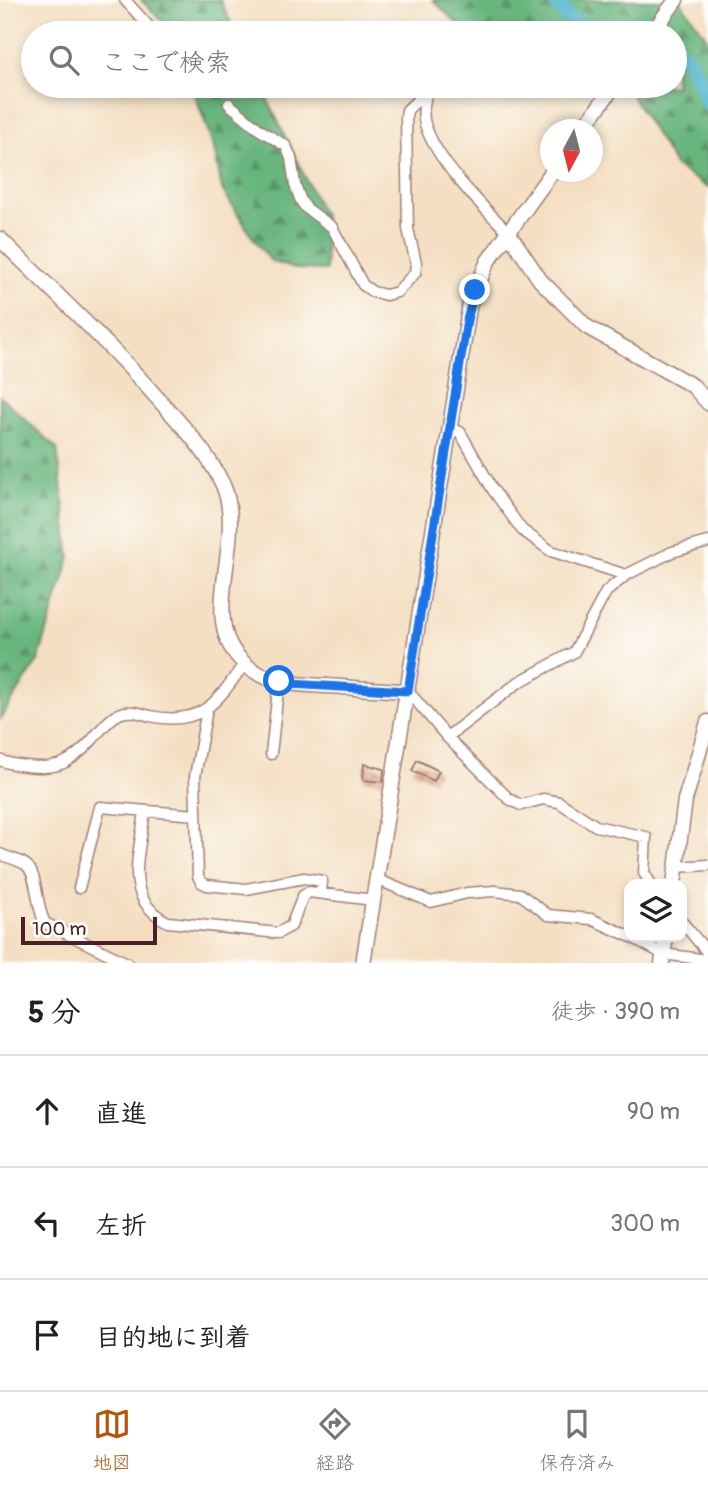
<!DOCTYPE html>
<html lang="ja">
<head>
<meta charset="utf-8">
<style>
	body { margin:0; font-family:Pangolin,"Klee One",sans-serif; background:#f2f2f2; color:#202124 }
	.controls { position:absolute; right:21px; bottom:21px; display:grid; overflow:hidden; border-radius:14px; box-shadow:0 4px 10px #0003 }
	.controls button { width:63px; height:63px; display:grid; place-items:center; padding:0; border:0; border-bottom:2px solid #e0e0e0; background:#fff; color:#202124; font:35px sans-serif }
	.compass { position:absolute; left:540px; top:119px; width:63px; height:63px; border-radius:50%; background:#fff; box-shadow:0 4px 10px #0003; rotate:187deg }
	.scale { position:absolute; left:21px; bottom:18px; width:136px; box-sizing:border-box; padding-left:7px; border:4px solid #4a1f2b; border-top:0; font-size:19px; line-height:24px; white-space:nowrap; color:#4a1f2b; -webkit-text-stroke:5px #fdfcf7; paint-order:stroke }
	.stop { position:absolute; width:21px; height:21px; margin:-16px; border:5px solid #1a73e8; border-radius:50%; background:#fff }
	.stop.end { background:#1a73e8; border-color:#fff; box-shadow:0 2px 7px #0008 }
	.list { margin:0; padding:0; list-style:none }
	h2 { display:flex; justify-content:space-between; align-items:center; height:91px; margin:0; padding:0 28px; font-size:30px }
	h2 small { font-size:23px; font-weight:400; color:#757577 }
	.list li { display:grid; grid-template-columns:46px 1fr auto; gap:21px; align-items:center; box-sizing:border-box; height:112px; padding:0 28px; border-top:2px solid #e0e0e0 }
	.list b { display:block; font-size:26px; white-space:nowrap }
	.list em { font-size:23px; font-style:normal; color:#757577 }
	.icon { flex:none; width:38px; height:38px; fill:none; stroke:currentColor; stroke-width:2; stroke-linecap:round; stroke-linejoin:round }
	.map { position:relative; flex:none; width:708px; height:963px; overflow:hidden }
	.search { position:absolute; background:#fff; box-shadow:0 4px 10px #0003; left:21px; right:21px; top:21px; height:77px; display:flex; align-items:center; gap:18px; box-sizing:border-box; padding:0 24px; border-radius:38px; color:#757577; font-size:26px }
	.sheet { height:427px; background:#fff }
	nav { display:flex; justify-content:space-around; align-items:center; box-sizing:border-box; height:98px; border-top:2px solid #e0e0e0; background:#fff; font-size:19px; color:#757577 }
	nav a { display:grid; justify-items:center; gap:4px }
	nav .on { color:#b45309 }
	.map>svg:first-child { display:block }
</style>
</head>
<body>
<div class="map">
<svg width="708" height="963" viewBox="0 0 708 963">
	<defs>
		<pattern id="forest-firs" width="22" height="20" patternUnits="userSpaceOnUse" patternTransform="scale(1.75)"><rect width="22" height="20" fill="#68b57e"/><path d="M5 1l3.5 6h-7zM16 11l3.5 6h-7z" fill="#589367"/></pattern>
		<pattern id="building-cross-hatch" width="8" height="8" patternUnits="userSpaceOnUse" patternTransform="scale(1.75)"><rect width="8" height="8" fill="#e2ab8f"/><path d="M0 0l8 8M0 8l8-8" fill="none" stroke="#b98b75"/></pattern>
	</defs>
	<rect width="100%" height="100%" fill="#fdfcf7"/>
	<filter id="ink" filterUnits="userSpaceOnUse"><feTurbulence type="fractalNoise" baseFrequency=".0143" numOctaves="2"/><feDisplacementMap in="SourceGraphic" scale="14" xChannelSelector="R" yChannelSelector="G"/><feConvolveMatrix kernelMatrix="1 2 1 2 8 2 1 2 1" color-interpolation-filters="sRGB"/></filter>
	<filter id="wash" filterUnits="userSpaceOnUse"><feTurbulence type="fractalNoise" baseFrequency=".00686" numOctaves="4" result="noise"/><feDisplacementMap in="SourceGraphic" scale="28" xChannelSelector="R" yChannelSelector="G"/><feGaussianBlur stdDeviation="1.57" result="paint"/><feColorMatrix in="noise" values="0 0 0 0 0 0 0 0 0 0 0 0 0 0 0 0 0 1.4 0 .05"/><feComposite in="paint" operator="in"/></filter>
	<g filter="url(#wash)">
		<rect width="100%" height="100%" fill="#f4dfc2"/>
		<path fill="url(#forest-firs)" stroke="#596a54" stroke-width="2" d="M141 0H220L236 33H169L164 23Z
			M433 0H679L708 39V188L675 166 626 86H675V33H467Z
			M192 86H261L324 217 326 270 294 269 271 261 253 238 222 189 214 148Z
			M0 396 57 449 70 557 38 661 0 719Z"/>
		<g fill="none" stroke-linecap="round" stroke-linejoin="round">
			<path stroke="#51b6cf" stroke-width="16" d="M554 0C580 35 588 29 628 33
				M675 48C693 59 700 83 708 102"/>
		</g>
		<g id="blocks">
			<path fill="url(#building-cross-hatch)" d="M417 760 439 771 434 781 412 771Z
				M364 764 384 769 383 782 363 780Z"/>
		</g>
	</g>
	<g filter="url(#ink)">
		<use href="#blocks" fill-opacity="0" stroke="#9f7f76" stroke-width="2"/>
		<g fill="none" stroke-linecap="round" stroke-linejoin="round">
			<defs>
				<path id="minor" d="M125 0 155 33
					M427 92C424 102 422 114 425 124 436 161 481 205 508 232
					M229 104 260 130 286 146 291 158 295 185 301 201 306 208 332 227 363 285 373 292 386 295 397 292 415 273 416 263 408 229 406 117 407 110 427 91
					M450 429 460 432 493 490 522 530 551 551 626 575
					M408 691 447 737 509 799 521 805 543 799 559 802 596 826 646 837 644 873 651 884
					M207 709 195 777 198 876 201 882 207 885 246 889 304 878 322 881 321 893
					M447 737 519 682 574 652 606 592 626 575 672 552 708 542
					M271 754 279 681
					M0 760C8 764 17 765 26 766 58 770 71 763 92 740 100 731 108 719 119 714 128 709 140 713 150 716 202 727 217 702 245 663
					M145 811C140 854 121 899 168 922L278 933 291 926 303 896 309 892 373 900
					M0 854C8 858 20 860 26 865 38 874 36 908 45 923L127 963
					M676 867 708 865
					M376 879 431 902 467 893 495 891 520 894 548 915 591 919 629 936
					M79 888 100 807 196 815
					M682 922 708 953
					M632 937 663 954 708 960"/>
				<path id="tertiary" d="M652 33 676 0
					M582 130 614 86
					M508 232 540 280 587 327 693 386 708 403
					M0 239C54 292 110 344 160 401 184 427 208 453 223 485 247 540 198 616 240 659 247 667 256 673 266 677 285 685 308 685 328 686 355 688 381 690 408 691
					M674 884 685 800 708 722
					M363 963 470 303 488 261 552 172
					M662 963 666 937"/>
			</defs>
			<use href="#minor" stroke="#9f7f76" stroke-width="13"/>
			<use href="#tertiary" stroke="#9f7f76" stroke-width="17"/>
			<use href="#minor" stroke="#fff" stroke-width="10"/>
			<use href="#tertiary" stroke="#fff" stroke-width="14"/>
		</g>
	</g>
	<g fill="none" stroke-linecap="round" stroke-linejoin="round" filter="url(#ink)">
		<path stroke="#1a73e8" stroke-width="9" d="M279 681 290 684 408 691 467 320 475 290"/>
	</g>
</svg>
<div class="controls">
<button><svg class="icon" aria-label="layers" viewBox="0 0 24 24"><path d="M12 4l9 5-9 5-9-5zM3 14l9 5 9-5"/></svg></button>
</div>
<svg class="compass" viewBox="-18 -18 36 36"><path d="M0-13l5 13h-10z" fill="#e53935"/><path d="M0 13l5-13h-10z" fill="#757577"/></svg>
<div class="scale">100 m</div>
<div class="stop" style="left:279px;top:681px"></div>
<div class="stop end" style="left:475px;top:290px"></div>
<div class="search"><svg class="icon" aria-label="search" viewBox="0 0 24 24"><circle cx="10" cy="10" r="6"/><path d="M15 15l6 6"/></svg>ここで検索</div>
</div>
<section class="sheet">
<h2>5 分<small>徒歩 · 390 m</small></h2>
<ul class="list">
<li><svg class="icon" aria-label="ahead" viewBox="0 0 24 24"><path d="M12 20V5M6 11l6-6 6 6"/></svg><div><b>直進</b></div><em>90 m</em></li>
<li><svg class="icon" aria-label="left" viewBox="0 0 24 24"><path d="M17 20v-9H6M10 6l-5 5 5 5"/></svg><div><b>左折</b></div><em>300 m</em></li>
<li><svg class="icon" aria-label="arrive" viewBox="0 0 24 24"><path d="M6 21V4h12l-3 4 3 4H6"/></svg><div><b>目的地に到着</b></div></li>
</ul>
</section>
<nav>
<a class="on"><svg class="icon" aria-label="map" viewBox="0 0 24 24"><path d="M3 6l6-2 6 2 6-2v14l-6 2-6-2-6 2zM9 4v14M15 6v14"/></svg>地図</a>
<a><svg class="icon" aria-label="directions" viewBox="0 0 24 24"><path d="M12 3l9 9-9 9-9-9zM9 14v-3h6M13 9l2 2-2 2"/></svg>経路</a>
<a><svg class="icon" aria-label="saved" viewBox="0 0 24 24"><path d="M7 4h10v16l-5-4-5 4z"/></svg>保存済み</a>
</nav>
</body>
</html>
